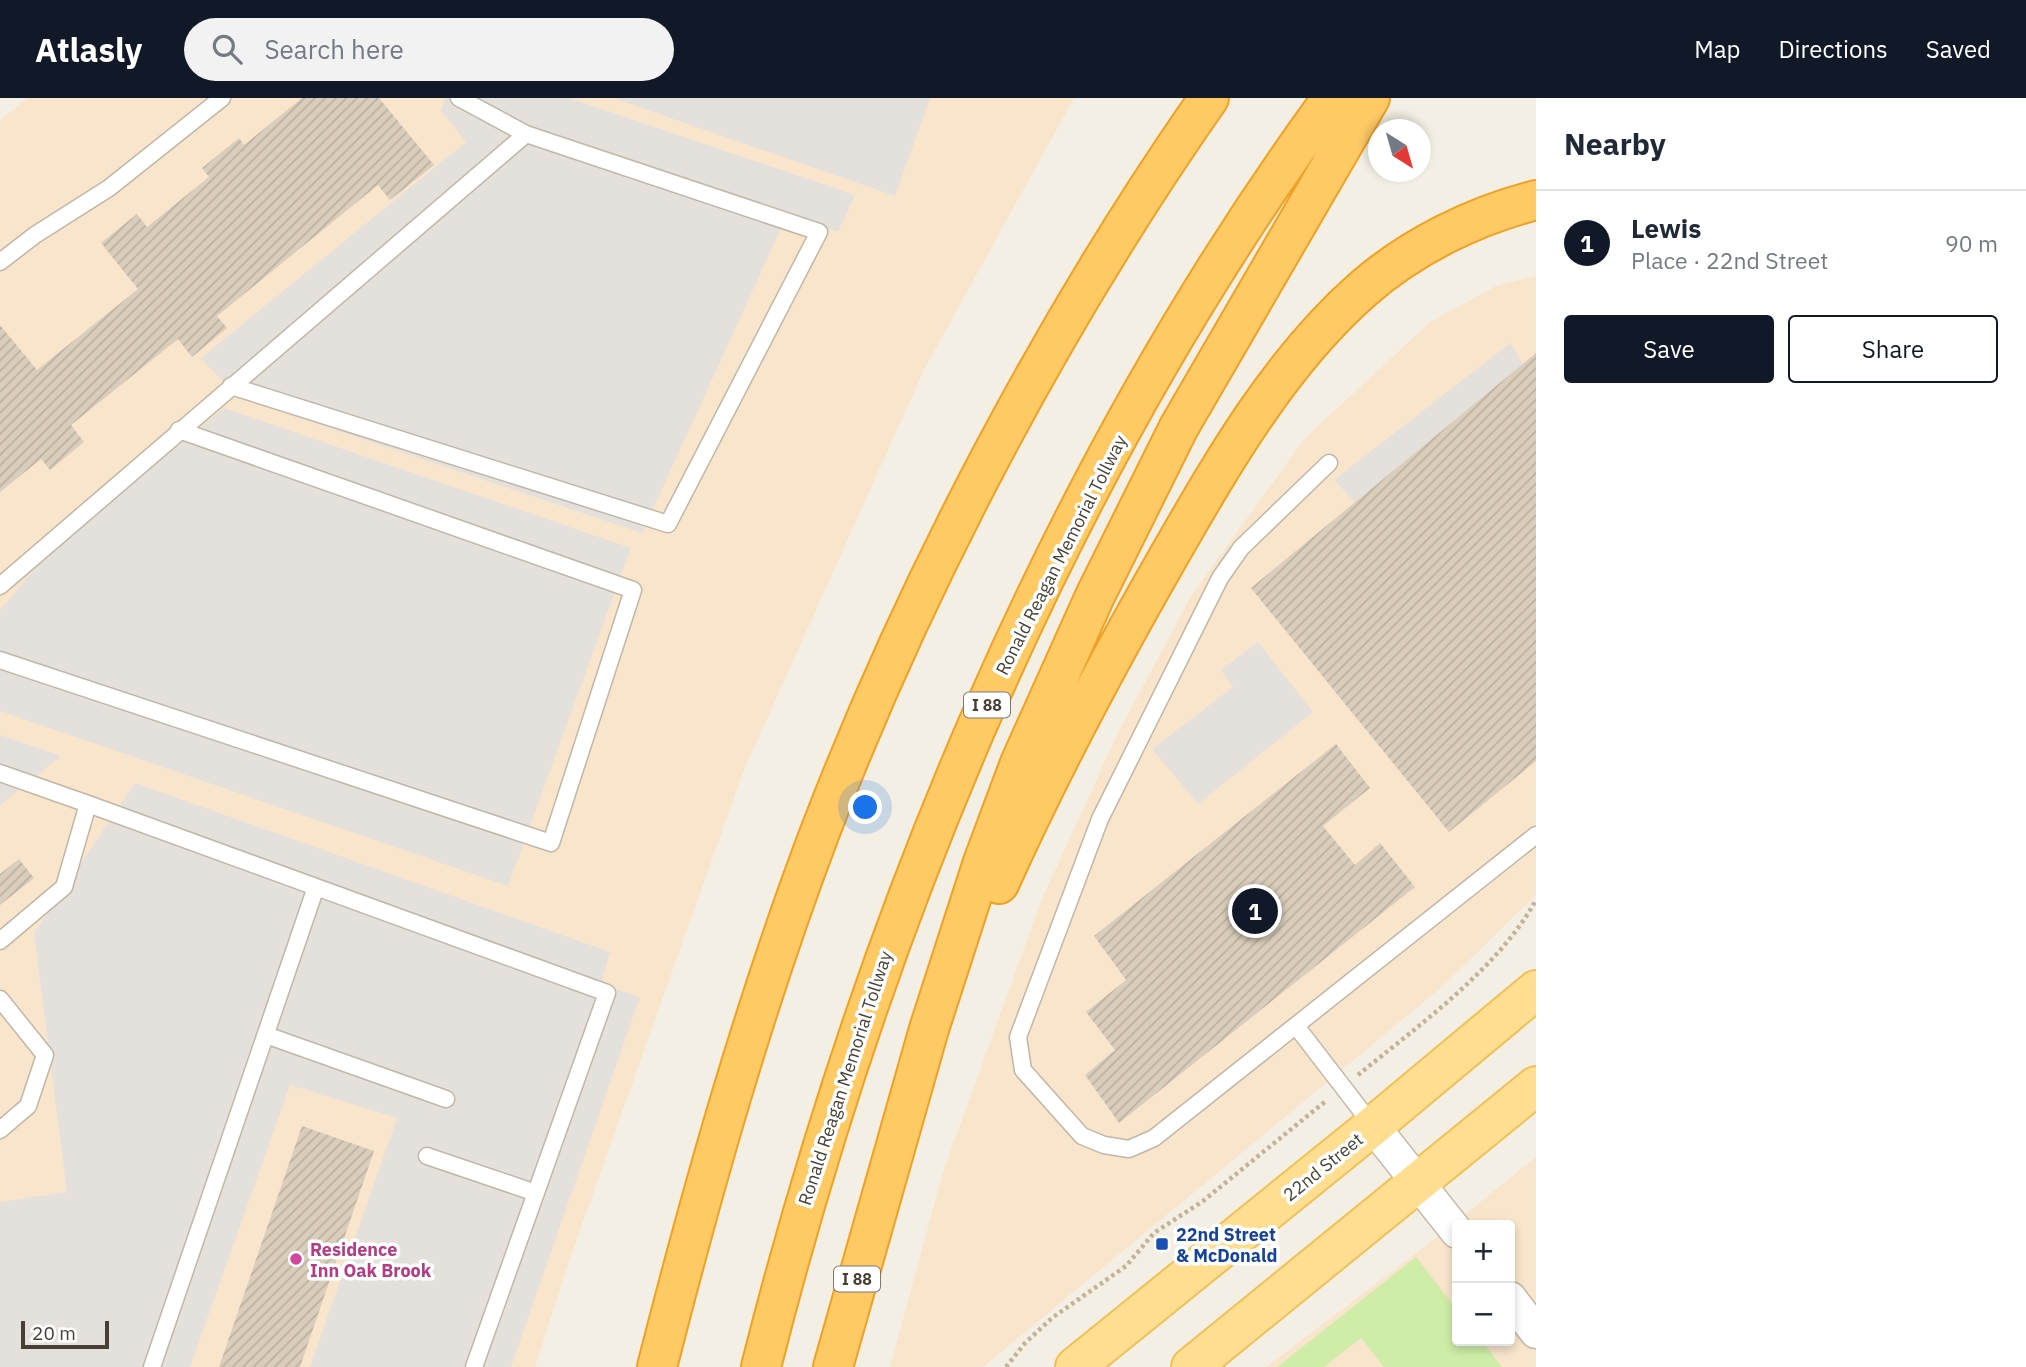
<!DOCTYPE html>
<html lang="en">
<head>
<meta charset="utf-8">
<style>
	body { margin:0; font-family:"IBM Plex Sans",sans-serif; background:#f2f2f3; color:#1f2937 }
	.controls { position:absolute; right:21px; bottom:21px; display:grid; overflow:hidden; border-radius:7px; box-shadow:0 4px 10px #0003 }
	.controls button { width:63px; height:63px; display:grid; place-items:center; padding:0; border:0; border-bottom:2px solid #e0e1e3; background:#fff; color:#1f2937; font:35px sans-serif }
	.compass { position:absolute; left:1368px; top:21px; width:63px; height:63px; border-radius:50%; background:#fff; box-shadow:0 4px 10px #0003; rotate:143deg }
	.scale { position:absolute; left:21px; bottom:18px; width:88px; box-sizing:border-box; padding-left:7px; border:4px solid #473f33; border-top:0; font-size:19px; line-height:24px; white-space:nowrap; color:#473f33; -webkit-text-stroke:5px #fff; paint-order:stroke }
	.you { position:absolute; left:866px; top:710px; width:24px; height:24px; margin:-18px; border:5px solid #fff; border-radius:50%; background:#1a73e8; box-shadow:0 0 0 10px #1a73e833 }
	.badge { display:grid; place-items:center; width:46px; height:46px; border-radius:50%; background:#111827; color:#fff; font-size:23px; font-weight:700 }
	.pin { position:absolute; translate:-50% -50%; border:4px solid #fff; box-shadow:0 2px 7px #0006 }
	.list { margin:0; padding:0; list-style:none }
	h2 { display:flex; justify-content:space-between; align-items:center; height:91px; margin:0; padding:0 28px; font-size:30px }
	h2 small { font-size:23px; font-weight:400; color:#747a83 }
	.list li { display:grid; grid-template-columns:46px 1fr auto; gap:21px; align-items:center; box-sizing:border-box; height:105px; padding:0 28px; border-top:2px solid #e0e1e3 }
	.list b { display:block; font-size:26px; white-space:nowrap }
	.list p { margin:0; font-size:23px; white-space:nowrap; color:#747a83 }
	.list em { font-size:23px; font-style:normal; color:#747a83 }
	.actions { display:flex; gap:14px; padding:21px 28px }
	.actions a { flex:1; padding:16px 0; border:2px solid #111827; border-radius:7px; text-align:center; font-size:24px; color:#111827 }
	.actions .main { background:#111827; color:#fff }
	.icon { flex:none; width:38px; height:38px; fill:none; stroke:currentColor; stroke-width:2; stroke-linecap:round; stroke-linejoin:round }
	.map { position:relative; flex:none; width:1536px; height:1269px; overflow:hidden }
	header { display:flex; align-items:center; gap:42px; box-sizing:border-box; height:98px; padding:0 35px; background:#111827; color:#fff }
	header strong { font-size:33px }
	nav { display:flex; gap:38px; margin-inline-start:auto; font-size:24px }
	.search { width:490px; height:63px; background:#f2f2f3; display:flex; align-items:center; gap:18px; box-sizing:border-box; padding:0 24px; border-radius:38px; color:#747a83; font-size:26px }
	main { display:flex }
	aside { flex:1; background:#fff }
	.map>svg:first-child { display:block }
</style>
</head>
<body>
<header>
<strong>Atlasly</strong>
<div class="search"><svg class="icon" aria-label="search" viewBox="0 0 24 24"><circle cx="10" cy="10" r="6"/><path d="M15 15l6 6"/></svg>Search here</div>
<nav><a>Map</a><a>Directions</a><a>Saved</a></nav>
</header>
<main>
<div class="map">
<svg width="1536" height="1269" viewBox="0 0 1536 1269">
	<defs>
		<pattern id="building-hatch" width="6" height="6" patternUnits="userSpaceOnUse" patternTransform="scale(1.75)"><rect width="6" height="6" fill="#dacdbb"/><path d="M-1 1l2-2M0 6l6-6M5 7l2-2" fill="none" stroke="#bcb1a1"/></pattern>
	</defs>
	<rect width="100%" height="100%" fill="#f4efe4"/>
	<path fill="#f9e5cc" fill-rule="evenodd" d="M28 0H1074L924 272 744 672 568 1166 535 1269H0V22Z
		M1536 178V797L1442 889 983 1269H890L943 1074 1042 801 1117 637 1191 498 1305 340 1430 224 1498 187Z
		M1536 1059V1269H1266L1432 1143ZM1457 1127H1510V1243H1457Z"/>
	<path fill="#cfeda8" d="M1416 1159 1457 1212V1243H1482L1502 1269H1384L1361 1240 1324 1269H1277Z"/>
	<path fill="#e4e1dd" d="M445 0H569L855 97 838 134 787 117 642 435 237 299 201 260 466 44 441 13Z
		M613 0H930L895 98Z
		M1510 245 1523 266 1355 404 1334 382Z
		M224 310 631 450 508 788 0 613V512L56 446Z
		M1258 544 1313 614 1198 706 1152 651 1233 589 1221 572Z
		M0 637 61 658 0 707Z
		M135 685 610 854 601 886 640 899 511 1269H310L397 1020 290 987 190 1269H0V1104L67 1094 34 835Z"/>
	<path fill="url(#building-hatch)" d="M302 0H379L434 67 390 102 378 87 217 218 227 230 192 259 178 241 71 327 84 344 50 372 41 361 0 394V227L37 272 138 191 101 145 137 116 147 129 209 79 202 70 239 40 244 47Z
		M1536 255V663L1449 734 1251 490Z
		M1336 646 1370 690 1323 728 1355 767 1380 745 1415 789 1119 1025 1085 977 1115 952 1086 914 1126 882 1094 838Z
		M19 761 34 780 0 807V776Z
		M302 1028 374 1053 300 1269H219Z"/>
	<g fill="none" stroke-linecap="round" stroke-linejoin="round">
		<defs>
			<path id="lane" d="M0 164 35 137 109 90 222 0
				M231 288 668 426 819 134 526 36
				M1329 365 1241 450 1220 480 1100 721 1018 939 1023 972 1082 1038 1104 1047 1129 1051 1154 1040 1536 737
				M0 488 526 36 459 0
				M0 562 551 745 633 492 179 332
				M0 675 88 706
				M0 843 64 789 88 706 607 895 474 1269
				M0 901 45 957 28 1008 0 1032
				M1296 928 1373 1028
				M266 937 446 1001
				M427 1058 536 1095
				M152 1269 316 789"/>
			<path id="street" d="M1373 1028 1457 1134
				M1510 1200 1536 1234"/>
			<path id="primary" d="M1075 1269 1373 1028 1536 892
				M1191 1269 1536 988"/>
			<path id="highway" d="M999 786C1050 673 1108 564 1170 456 1224 362 1281 263 1363 191 1412 148 1474 118 1536 102
				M657 1269C703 1089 754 908 820 734 916 483 1055 220 1209 0
				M761 1269C874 822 1058 374 1332 0
				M833 1269 929 931 983 764 1020 665 1095 498 1179 329 1370 0"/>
		</defs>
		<use href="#lane" stroke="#c0b7a5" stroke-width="19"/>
		<use href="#street" stroke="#c0b7a5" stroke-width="35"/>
		<use href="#primary" stroke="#f0c056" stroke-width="42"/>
		<use href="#highway" stroke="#eea124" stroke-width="42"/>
		<path stroke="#c4b395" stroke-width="4.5" stroke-dasharray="3.5 3.5" stroke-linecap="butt" d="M1358 977C1419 927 1498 871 1536 802
			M1006 1269 1025 1245 1052 1220 1126 1168 1154 1135 1203 1103 1327 1002"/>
		<use href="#lane" stroke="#fff" stroke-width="16"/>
		<use href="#street" stroke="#fff" stroke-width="32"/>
		<use href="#primary" stroke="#ffde92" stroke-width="38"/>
		<use href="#highway" stroke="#ffc964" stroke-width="38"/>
	</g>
	<rect fill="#1a4fb4" stroke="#fff" stroke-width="2.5" x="1155" y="1139" width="14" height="14" rx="3.5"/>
	<circle fill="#d1479c" stroke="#fff" stroke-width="2.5" cx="296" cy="1161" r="7"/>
	<g text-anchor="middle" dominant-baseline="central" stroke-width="7" stroke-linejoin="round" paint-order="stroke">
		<g fill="#fff" stroke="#7e7970" stroke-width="2">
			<rect x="964" y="594.5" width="46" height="25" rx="5"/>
			<rect x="834" y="1168.5" width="46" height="25" rx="5"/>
		</g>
		<g font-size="16" font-weight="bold" fill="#473f33">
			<text x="987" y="607">I 88</text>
			<text x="857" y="1181">I 88</text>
		</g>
		<g font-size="18" fill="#473f33" stroke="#fff">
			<text transform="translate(1061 457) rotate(-63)">Ronald Reagan Memorial Tollway</text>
			<text transform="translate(845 980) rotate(-72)">Ronald Reagan Memorial Tollway</text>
			<text transform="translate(1323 1069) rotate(-39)">22nd Street</text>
		</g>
		<g font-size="18" font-weight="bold" fill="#164399" stroke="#fff" text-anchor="start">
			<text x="1176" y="1136">22nd Street<tspan x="1176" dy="21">&amp; McDonald</tspan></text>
		</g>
		<g font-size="18" font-weight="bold" fill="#b23c85" stroke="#fff" text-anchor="start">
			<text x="310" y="1151">Residence<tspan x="310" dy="21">Inn Oak Brook</tspan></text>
		</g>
	</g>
</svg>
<div class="controls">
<button>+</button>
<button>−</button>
</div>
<svg class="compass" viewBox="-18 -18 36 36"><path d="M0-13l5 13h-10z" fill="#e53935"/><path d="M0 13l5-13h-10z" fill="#747a83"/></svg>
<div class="scale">20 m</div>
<div class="you"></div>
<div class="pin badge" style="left:1255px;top:813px">1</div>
</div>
<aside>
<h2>Nearby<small></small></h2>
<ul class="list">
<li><span class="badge">1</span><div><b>Lewis</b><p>Place · 22nd Street</p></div><em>90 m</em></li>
</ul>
<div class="actions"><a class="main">Save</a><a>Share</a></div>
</aside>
</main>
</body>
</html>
